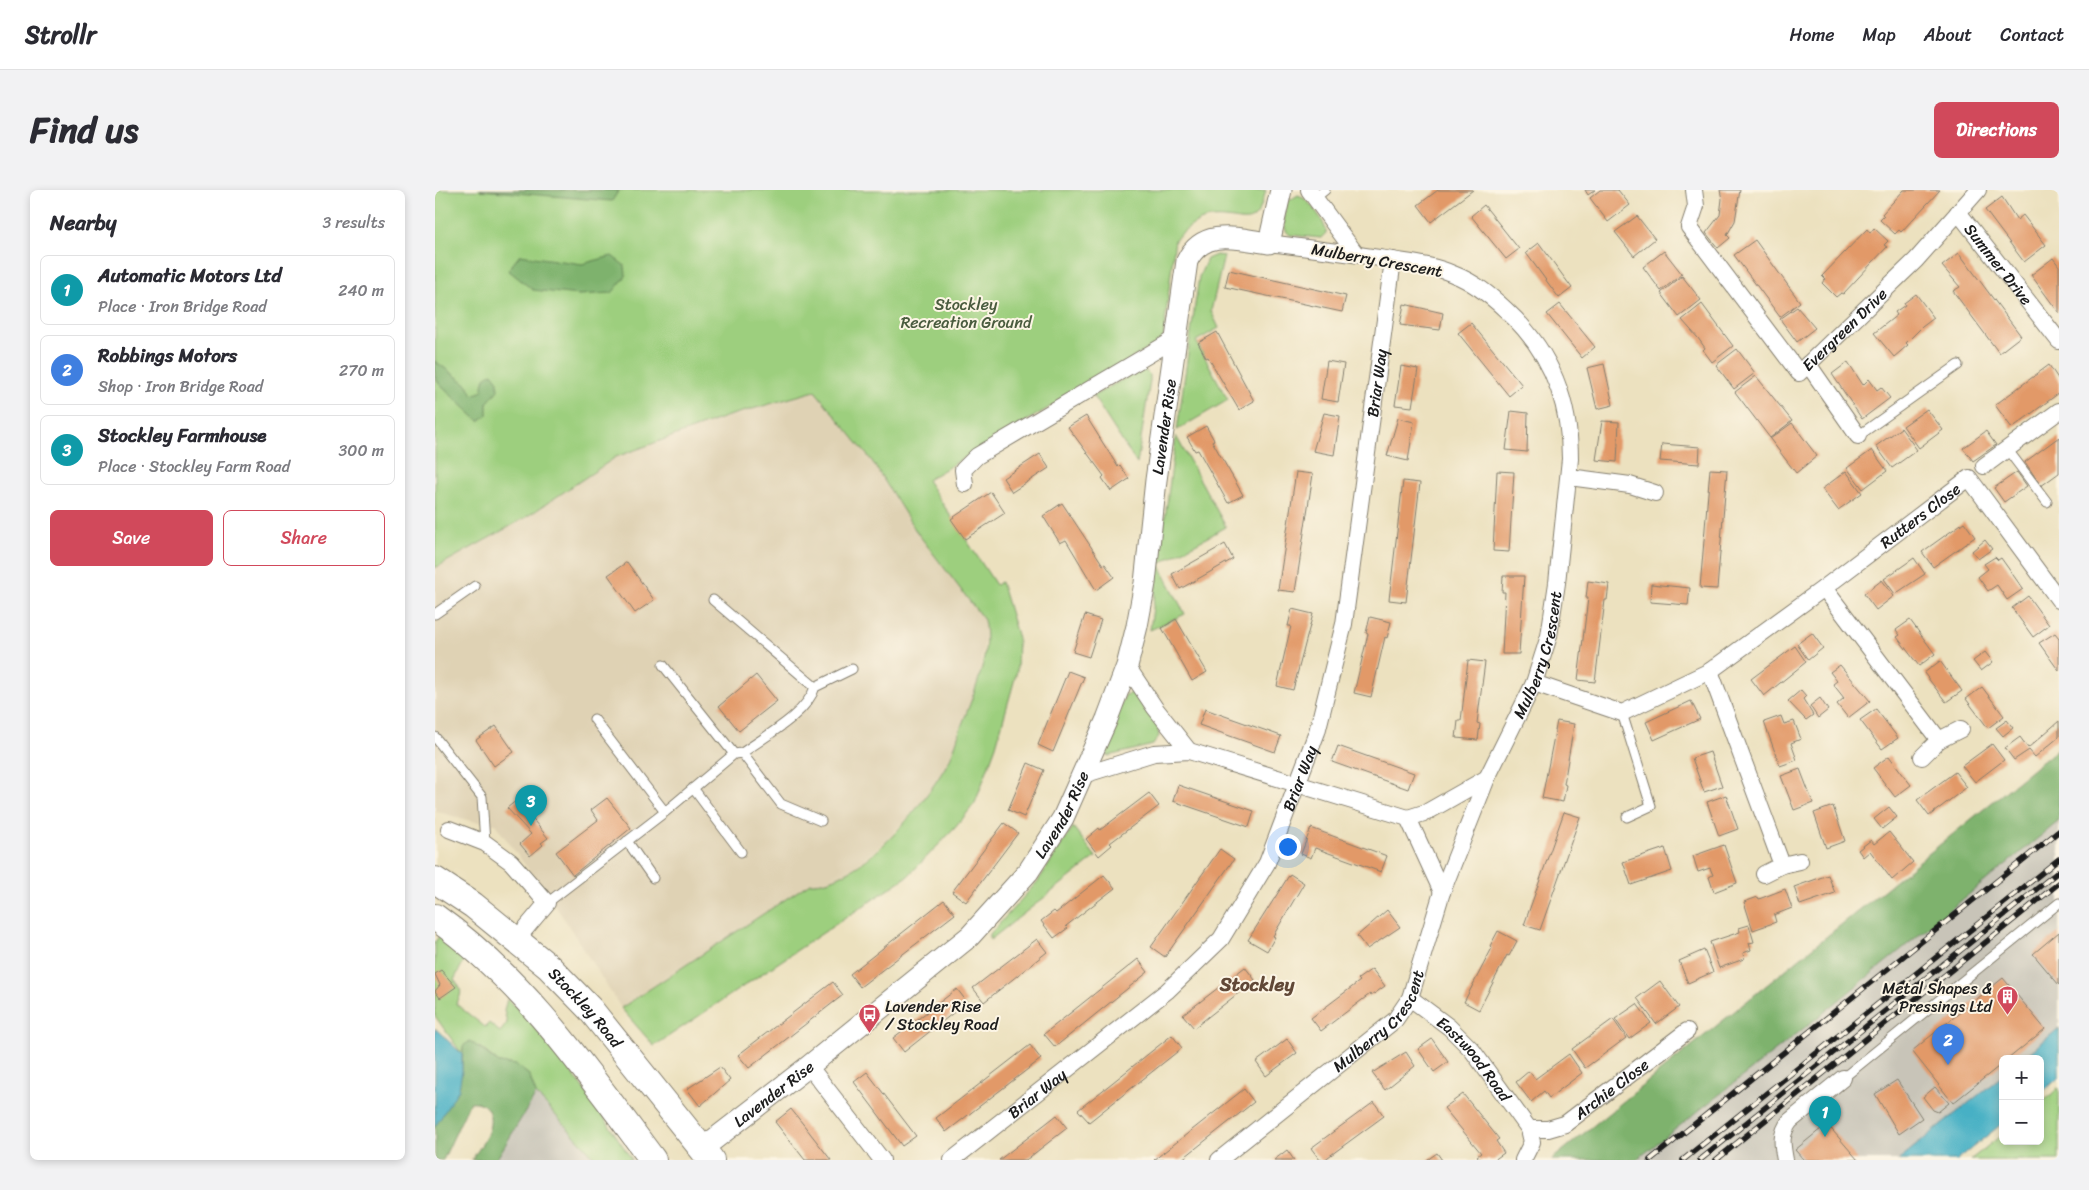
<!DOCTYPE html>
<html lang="en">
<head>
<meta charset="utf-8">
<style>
	body { margin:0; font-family:Sriracha,sans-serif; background:#f2f2f3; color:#2b2b33 }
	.controls { position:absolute; right:15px; bottom:15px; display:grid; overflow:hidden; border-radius:8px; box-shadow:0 2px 8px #0003 }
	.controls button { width:45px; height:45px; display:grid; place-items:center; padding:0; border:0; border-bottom:1px solid #e1e1e2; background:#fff; color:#2b2b33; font:25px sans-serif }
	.you { position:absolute; left:852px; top:656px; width:18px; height:18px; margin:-12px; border:4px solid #fff; border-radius:50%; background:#1a73e8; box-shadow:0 0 0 8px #1a73e833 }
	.badge { display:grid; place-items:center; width:32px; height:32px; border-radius:50%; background:#d1495b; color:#fff; font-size:16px; font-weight:700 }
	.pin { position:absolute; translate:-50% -41px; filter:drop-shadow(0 1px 2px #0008) }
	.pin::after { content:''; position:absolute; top:26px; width:18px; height:15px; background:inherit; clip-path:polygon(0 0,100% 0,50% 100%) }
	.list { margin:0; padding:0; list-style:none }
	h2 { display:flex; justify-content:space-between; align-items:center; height:65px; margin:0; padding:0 20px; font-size:21px }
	h2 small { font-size:16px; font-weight:400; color:#7c7c81 }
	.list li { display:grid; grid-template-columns:32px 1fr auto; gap:15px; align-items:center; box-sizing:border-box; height:70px; margin:0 10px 10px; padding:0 10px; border:1px solid #e1e1e2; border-radius:8px }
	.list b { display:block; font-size:19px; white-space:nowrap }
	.list p { margin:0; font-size:16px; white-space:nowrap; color:#7c7c81 }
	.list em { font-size:16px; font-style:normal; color:#7c7c81 }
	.actions { display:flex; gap:10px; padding:15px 20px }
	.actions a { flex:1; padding:11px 0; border:1px solid #d1495b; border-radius:8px; text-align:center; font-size:18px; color:#d1495b }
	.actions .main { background:#d1495b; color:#fff }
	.map { position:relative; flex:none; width:1624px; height:970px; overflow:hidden; border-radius:8px }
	header { display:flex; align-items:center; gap:30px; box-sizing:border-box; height:70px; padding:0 25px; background:#fff; border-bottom:1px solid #e1e1e2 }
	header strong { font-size:24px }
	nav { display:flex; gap:28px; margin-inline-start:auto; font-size:18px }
	.intro { display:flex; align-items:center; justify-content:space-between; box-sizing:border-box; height:120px; padding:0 30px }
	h1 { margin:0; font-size:35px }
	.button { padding:12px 22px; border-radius:8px; background:#d1495b; color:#fff; font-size:18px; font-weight:700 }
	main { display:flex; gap:30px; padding:0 30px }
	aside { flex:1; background:#fff; border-radius:8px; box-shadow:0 2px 8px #0003 }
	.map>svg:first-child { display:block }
</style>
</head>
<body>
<header>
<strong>Strollr</strong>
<nav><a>Home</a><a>Map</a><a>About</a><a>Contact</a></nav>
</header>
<div class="intro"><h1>Find us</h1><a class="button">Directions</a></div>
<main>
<aside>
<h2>Nearby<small>3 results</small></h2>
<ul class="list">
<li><span class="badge" style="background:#0f9aa8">1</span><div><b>Automatic Motors Ltd</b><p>Place · Iron Bridge Road</p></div><em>240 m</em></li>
<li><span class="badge" style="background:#3f7fe0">2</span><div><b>Robbings Motors</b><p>Shop · Iron Bridge Road</p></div><em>270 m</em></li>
<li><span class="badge" style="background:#0f9aa8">3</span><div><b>Stockley Farmhouse</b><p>Place · Stockley Farm Road</p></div><em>300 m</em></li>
</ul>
<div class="actions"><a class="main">Save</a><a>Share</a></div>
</aside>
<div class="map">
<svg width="1624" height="970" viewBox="0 0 1624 970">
	<rect width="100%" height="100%" fill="#fcf5e5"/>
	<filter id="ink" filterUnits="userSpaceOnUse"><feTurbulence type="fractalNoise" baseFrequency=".02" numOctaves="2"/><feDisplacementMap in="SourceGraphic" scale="10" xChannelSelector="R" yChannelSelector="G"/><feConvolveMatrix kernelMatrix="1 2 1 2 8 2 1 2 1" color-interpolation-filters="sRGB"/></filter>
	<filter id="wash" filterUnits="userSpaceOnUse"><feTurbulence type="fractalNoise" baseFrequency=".0096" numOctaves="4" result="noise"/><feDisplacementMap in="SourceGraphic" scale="20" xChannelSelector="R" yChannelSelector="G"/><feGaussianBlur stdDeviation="1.12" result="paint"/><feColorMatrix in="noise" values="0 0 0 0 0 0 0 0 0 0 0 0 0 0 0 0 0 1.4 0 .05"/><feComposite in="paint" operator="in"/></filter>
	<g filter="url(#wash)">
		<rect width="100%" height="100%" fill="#ece1bf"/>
		<path fill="#dfd2b4" d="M380 200 437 271 481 341 549 430 551 441 543 491 513 573 490 608 453 649 414 682 385 694H375L186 818 126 724 60 634 36 631 0 621V378L90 328 181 267 293 226Z"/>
		<path fill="#c8c4b8" d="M1624 558V838L1587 869H1568V885L1463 970H1150L1283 866 1271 844Z
			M101 904 162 970H61Z"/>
		<path fill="#9dcf7e" stroke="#5c764d" d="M0 0H831C819 46 810 25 776 28 762 29 750 41 740 49L728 150 492 290 561 395 566 392 583 448 582 481 561 556 540 613 520 638 473 686 219 856 186 818 375 693C426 695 488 615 511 576 518 565 521 552 525 540 537 507 557 467 549 430L481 341 437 271 380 201 293 226 181 267 90 328 0 378Z
			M863 5C873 8 891 32 891 43L886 48 855 45C845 38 851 23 852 12Z
			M781 65 789 66 776 121 784 138 761 151 793 210 742 240 764 87 772 69Z
			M705 180 711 181 715 185V191L702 274 658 206Z
			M741 246 791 337 724 374 750 424 715 440Z
			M697 503 722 535 724 546 718 555 673 566 669 561 690 505Z
			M638 637 661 667 555 750V744L603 691Z
			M5 745 31 767 19 790C27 799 28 803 21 814L50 837 54 833 65 842 72 833 69 820 72 809 76 812C122 858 162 915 197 970H162L101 904 94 885 81 875 64 873 46 858 28 856 27 864 0 826V752Z
			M1624 898V970H1535L1568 944V951H1605V914Z"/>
		<path fill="#7eb26d" stroke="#4d6744" d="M45 0H184L177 11Z
			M85 65 147 74 177 66 190 76 191 86 177 103 144 105 98 100 73 80Z
			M0 171 33 195 38 205 47 201 50 188 57 183 63 191V200L52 213V225L44 231 5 195 0 187Z
			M1624 558V631L1387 824 1201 970H1116Z
			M35 851 64 873 81 875 94 885 101 904 61 970H37C42 961 50 951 53 942 59 926 53 910 35 912L8 970H0V937L27 881 28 856Z"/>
		<path fill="#46b0c5" stroke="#316670" d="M0 838 27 864V881L24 899 0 937Z
			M1624 838V888L1605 903V869H1587Z
			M1568 885V933L1522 970H1463Z"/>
		<g id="blocks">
			<path fill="#e29968" d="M1003 0H1038L996 32 983 15Z
				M1150 0H1160L1153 5Z
				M1165 0H1183L1195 15 1173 32 1155 8Z
				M1285 0H1305L1300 31 1292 45 1295 48 1283 58 1271 43 1285 25 1287 9Z
				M1469 0H1505L1466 42 1464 40 1460 44 1445 30 1449 26 1447 24Z
				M1567 7 1582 30 1588 25 1611 55 1589 72 1550 20Z
				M1049 15 1084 59 1071 69 1036 26Z
				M1202 26 1220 49 1199 66 1180 42Z
				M1439 38 1453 51 1449 55 1452 57 1408 104 1406 103 1401 107 1387 93 1390 89 1387 86 1432 39 1435 43Z
				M1320 50 1365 112 1345 127 1299 65Z
				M1104 53 1137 98 1124 108 1091 63Z
				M1229 61 1247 84 1226 101 1208 77Z
				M1524 63 1586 146 1564 163 1518 101 1525 97 1507 76Z
				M1618 68 1624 76V123L1596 85Z
				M794 80 911 106 907 122 790 97Z
				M1247 86 1266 110 1244 127 1226 103Z
				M1481 104 1499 128 1487 137 1471 153 1473 155 1459 167 1439 143 1462 125 1460 122 1470 115 1469 113Z
				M969 114 1008 123 1005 140 965 135Z
				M1125 114 1160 157 1147 168 1112 124Z
				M1267 114 1298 156 1277 172 1268 160 1270 158 1263 148 1247 130Z
				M1362 117 1380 138 1362 152 1345 129Z
				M1036 133 1087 195 1074 206 1023 143Z
				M782 142 819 211 804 220 773 167 771 168 763 153Z
				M1302 159 1320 183 1299 199 1281 175Z
				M892 171 909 174 903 212 886 209Z
				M1413 172 1428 195 1434 189 1442 200 1446 197 1455 208 1427 229 1397 184Z
				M1169 174 1178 215 1162 219 1152 178Z
				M1614 175 1624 190V203L1577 238 1560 215Z
				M966 176 983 179 977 217 960 215Z
				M1321 186 1357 231 1335 248 1300 202Z
				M1492 219 1508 240 1484 258 1468 236Z
				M1076 221 1093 223 1092 262 1071 260Z
				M889 223 905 226 899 265 878 261Z
				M651 226 683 277 685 275 694 289 676 301 667 288 669 286 633 237Z
				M963 228 979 232 973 271 952 266Z
				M1167 231 1184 232 1182 272 1161 270Z
				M1357 233 1382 266 1361 283 1335 249Z
				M771 236 779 250 777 251 808 305 793 313 763 260 760 261 752 247Z
				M1466 238 1482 260 1457 278 1441 256Z
				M1551 241 1561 255 1538 271 1528 258Z
				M1624 247V283L1606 296 1590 272Z
				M1227 254 1265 257 1264 274 1225 271Z
				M1437 260 1452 281 1428 299 1412 278Z
				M605 264 614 278 577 302 568 288Z
				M1275 279 1292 280 1282 399 1265 398Z
				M1062 281 1079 282 1074 362 1058 361Z
				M1411 281 1427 303 1403 320 1387 299Z
				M861 282 878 284 860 402 843 400Z
				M1582 282 1592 296 1569 312 1559 298Z
				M968 291 985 293 971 412 954 410Z
				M556 302 570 323 530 349 516 329Z
				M627 313 668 375 670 374 679 387 661 400 631 350 625 353 608 326Z
				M1529 332 1540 347 1498 377 1487 362Z
				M1550 350 1557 359 1543 369 1537 361Z
				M790 354 798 369 745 399 737 384Z
				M1560 367 1563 370 1566 368 1588 399 1572 410 1562 395 1553 401 1543 387 1553 379 1549 374Z
				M1479 368 1490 384 1460 404 1449 389Z
				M192 372 219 410 200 423 173 385Z
				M1068 386H1089L1084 464H1067L1070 402H1067Z
				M1447 390 1459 406 1441 420 1429 404Z
				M1153 391 1174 394 1172 410H1170L1160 492 1143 490 1153 408H1151Z
				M1216 394 1255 398 1253 415 1215 412Z
				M1593 406 1614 435 1598 447 1577 418Z
				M857 419 878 424 858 500 842 496 856 436H853Z
				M650 425 666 430 654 467 638 462Z
				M935 427 956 432 952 448 950 447 936 507 919 503 933 444 931 443Z
				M741 429 772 482 757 491 727 438Z
				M1475 430 1500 464 1484 476 1462 447 1465 445 1461 440Z
				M1377 443 1388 458 1373 470 1362 454Z
				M1620 443 1624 448V481L1604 453Z
				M1360 456 1371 472 1329 506 1316 489Z
				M1550 462 1558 472 1546 481 1538 471Z
				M1033 470 1050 472 1042 533 1045 534 1043 550 1021 548 1023 531H1026Z
				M1505 471 1527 501 1511 512 1489 483Z
				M1405 475 1435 511 1413 528 1402 514 1409 508 1398 494 1402 491 1395 482Z
				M633 481 649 487 618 562 603 555Z
				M321 485 342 511 304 541 284 516Z
				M1547 497 1569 526 1553 538 1531 509Z
				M1366 500 1371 506 1368 509 1378 525 1371 530 1353 511Z
				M1385 508 1393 520 1383 528 1375 516Z
				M1256 511 1265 529 1219 550 1211 532Z
				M770 519 846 546 840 562 764 535Z
				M1441 519 1463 548 1447 559 1425 530Z
				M1346 526 1349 534 1359 531 1366 549 1356 553 1362 570 1345 576 1329 532Z
				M1572 530 1578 538 1568 546 1561 538Z
				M1122 531 1139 534 1129 594 1131 595 1128 612 1107 608Z
				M1624 531V547L1600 567 1594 560 1579 570 1570 558 1585 547 1593 558Z
				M61 536 79 562 59 576 41 550Z
				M1557 554 1569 570 1540 592 1527 576Z
				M903 556 979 583 973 599 897 572Z
				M1275 562 1287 596 1269 602 1257 568Z
				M1454 566 1476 595 1460 607 1438 578Z
				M593 573 609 580 589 627 573 620Z
				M1365 579 1378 613 1359 620 1346 586Z
				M1520 582 1532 597 1494 626 1482 610Z
				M743 595 819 621 814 637 738 611Z
				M714 603 724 616 675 653 677 655 664 666 651 649 664 638 665 640Z
				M1291 605 1303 639 1284 646 1272 612Z
				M172 608 196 638 138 685 121 662 163 630 156 620Z
				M82 610 113 648 106 653 108 655 95 666 85 654 96 644 72 618Z
				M1398 616 1410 651 1391 658 1379 623Z
				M1454 617 1462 627 1447 639 1439 629Z
				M1129 622 1145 627 1105 740 1089 735Z
				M569 633 583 643 531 712 517 702Z
				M876 638 952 666 946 682 880 658 876 668 866 664Z
				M1454 642 1478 672 1457 690 1435 661 1428 667 1423 660 1436 650 1439 654Z
				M1289 655 1302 693 1279 702 1274 687 1278 685 1275 678 1263 682 1258 666Z
				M1230 658 1237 681 1196 695 1188 672Z
				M785 659 799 669 730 767 716 757Z
				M855 684 869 693 838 746 840 747 832 761 813 750Z
				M669 685 680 698 631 736 633 738 619 748 606 731 619 721 621 723Z
				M1393 685 1400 703 1365 715 1359 697Z
				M1350 699 1357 718 1339 725 1341 732 1318 740 1309 712 1323 707 1324 709Z
				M509 710 520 724 425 797 415 784Z
				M952 720 965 737 932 759 922 746Z
				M1314 735 1319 752 1314 753 1316 760 1308 763 1309 769 1284 778 1275 752 1305 742 1304 738Z
				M1063 741 1082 751 1074 766 1072 765 1044 820 1029 812 1057 758 1055 756Z
				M1624 742V795L1598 764Z
				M602 749 612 762 549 812 538 798Z
				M1269 760 1278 782 1253 793 1244 771Z
				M703 769 713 782 620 857 609 844Z
				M810 777 820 790 759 838 748 825Z
				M937 779 950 796 936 806 935 804 886 841 876 828 925 791 923 789Z
				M6 780 21 797 5 808 0 801 5 795 0 784Z
				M1568 788 1610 839 1573 869H1568V873L1518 913 1477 861Z
				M1225 791 1244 817 1221 834 1202 808Z
				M398 792 408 805 314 878 303 865Z
				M522 799 532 812 469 862 458 848Z
				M1202 814 1216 833 1194 849 1180 829Z
				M1178 829 1191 848 1150 878 1137 859Z
				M737 845 747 858 654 932 643 920Z
				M852 849 862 863 831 886 821 872Z
				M997 849 1013 872 999 882 983 859Z
				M595 855 606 869 511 942 501 928Z
				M971 862 980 876 950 900 937 883Z
				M1134 864 1147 883 1114 908 1109 901 1096 912 1081 892 1094 881 1100 889Z
				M285 877 295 890 265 916 252 899Z
				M432 882 481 946 467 956 419 892Z
				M1462 890 1487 928 1464 944 1440 904Z
				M1500 897 1514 913 1503 922 1498 920 1488 907Z
				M809 899 819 912 746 970H719Z
				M1028 904 1064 949 1061 951 1069 963 1059 970H1046L1042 966 1046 963 1009 918Z
				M939 912 949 926 889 970H885L876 958Z
				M356 919 368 934 396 970H370L340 932Z
				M622 925 632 938 591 970H564Z
				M1392 934 1423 970H1369L1360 960Z
				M852 960 859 970H839Z
				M1002 963 1007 970H992Z"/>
		</g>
	</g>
	<g filter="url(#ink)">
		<use href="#blocks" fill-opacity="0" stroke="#847e6e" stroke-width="1"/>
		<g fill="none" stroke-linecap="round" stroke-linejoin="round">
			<defs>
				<path id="service" d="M880 8 890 0
					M1423 246 1523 175
					M1572 259 1612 312
					M278 410 380 497C372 524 329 547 307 563L299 564
					M0 424 40 396
					M228 475 299 564 230 622
					M380 497 417 479
					M1187 523 1216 616 1192 627
					M0 547 47 607 50 653
					M307 563 346 614 386 631
					M258 598 306 662
					M192 651 218 688
					M112 713 230 622 159 529
					M1408 888 1624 713"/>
				<g id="minor">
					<path d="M874 0 921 64"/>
					<path id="s1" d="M1259 0 1261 16 1254 37 1364 183 1481 70 1543 0"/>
					<path id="s2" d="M1523 22 1624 151"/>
					<path d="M1373 174 1423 246"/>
					<path d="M1549 276 1624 221"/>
					<path d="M1134 287 1195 295 1220 303"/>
					<path d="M530 294 528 280 542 266 740 149"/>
					<path d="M1389 398 1504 550"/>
					<path d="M692 476 720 518 754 561"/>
					<path d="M1275 481 1347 675"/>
					<path id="s3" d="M1099 493 1187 523 1275 481 1389 398 1534 288 1624 410"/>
					<path d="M1487 567 1504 550 1526 539"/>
					<path d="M648 585 719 563 754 561 973 628 992 622 1052 588"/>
					<path d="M973 628 1007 702"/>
					<path d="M14 639 50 653 76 672 112 713 81 750"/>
					<path d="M1329 684 1347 675 1365 671"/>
					<path id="s4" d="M975 808 1014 837 1037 860 1094 939 1097 952 1088 970"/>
					<path d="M374 876 447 970"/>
					<path id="s5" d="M1094 939H1113L1130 934 1252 841"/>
					<path id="s6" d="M517 970 732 801 786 749 832 673 882 542 909 434 958 70"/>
					<path id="s7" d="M784 970 960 830 975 808 1007 702 1052 588 1099 493 1114 446 1122 393 1135 269C1135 210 1115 160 1071 120 1055 105 1039 92 1018 84 998 75 974 73 951 69 913 63 873 58 834 53"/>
					<path d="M1350 970C1347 954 1345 944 1355 931L1408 888"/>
				</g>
				<g id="tertiary">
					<path id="s8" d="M268 958 374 876 535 746 593 682 628 628 672 529 692 476 702 436 710 393 721 290 752 71C768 37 804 49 834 53L846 0"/>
				</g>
				<g id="primary">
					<path id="s9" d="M0 690 38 715 114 777 155 819 276 970"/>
					<path d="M0 727C90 791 153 883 218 970"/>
				</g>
			</defs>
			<use href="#service" stroke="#847e6e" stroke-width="11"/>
			<use href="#minor" stroke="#847e6e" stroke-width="18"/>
			<use href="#tertiary" stroke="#847e6e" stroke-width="23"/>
			<use href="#primary" stroke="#847e6e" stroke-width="28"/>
			<use href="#service" stroke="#fff" stroke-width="9"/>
			<use href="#minor" stroke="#fff" stroke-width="16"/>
			<use href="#tertiary" stroke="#fff" stroke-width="21"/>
			<use href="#primary" stroke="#fff" stroke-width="26"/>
			<defs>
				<path id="rail" d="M1215 970 1624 641
					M1248 970 1624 669
					M1265 970 1624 681
					M1281 970 1624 693"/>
			</defs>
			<use href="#rail" stroke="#1c1c1c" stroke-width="5.5"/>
			<use href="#rail" stroke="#fcf5e5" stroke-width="4" stroke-dasharray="11" stroke-linecap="butt"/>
		</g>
	</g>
	<defs>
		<symbol id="building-pin" viewBox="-11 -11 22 30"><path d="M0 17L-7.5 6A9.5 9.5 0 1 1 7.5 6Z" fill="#d1495b" stroke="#fcf5e5"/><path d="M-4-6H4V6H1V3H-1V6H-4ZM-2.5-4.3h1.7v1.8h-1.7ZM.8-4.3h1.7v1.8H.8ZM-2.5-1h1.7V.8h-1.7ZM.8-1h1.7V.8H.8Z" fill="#fff"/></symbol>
		<symbol id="bus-pin" viewBox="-11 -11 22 30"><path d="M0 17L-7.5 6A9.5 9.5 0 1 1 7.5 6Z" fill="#d1495b" stroke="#fcf5e5"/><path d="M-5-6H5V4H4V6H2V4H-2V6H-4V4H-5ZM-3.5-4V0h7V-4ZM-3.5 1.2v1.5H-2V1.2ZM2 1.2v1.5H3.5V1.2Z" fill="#fff"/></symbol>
	</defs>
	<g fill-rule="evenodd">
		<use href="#building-pin" x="1560" y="794" width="25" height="34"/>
		<use href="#bus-pin" x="422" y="812" width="25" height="34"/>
	</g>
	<g text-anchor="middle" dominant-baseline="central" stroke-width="4" stroke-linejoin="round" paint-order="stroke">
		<g font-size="16" fill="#1c1c1c" stroke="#fcf5e5">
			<text transform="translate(942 70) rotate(10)">Mulberry Crescent</text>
			<text stroke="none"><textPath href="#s2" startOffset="66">Summer Drive</textPath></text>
			<text stroke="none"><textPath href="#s1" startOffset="284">Evergreen Drive</textPath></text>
			<text stroke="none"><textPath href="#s6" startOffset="932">Briar Way</textPath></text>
			<text stroke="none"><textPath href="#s8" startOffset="899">Lavender Rise</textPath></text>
			<text stroke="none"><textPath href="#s3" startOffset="452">Rutters Close</textPath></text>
			<text stroke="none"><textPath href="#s7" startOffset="619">Mulberry Crescent</textPath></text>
			<text stroke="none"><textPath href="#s6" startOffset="528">Briar Way</textPath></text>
			<text stroke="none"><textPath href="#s8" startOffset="494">Lavender Rise</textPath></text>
			<text stroke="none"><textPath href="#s9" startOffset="198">Stockley Road</textPath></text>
			<text stroke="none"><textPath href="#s7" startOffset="214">Mulberry Crescent</textPath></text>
			<text stroke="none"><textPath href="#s4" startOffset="89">Eastwood Road</textPath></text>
			<text stroke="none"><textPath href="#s5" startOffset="95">Archie Close</textPath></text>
			<text stroke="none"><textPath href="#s6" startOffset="108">Briar Way</textPath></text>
			<text stroke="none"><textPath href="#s8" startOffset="89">Lavender Rise</textPath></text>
		</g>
		<g font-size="16" fill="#495b3e" stroke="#fcf5e5">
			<text x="531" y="114">Stockley<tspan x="531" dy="18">Recreation Ground</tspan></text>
		</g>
		<g font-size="16" fill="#1c1c1c" stroke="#fcf5e5" text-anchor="end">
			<text x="1557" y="798">Metal Shapes &amp;<tspan x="1557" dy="18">Pressings Ltd</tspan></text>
			<text x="450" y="816" text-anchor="start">Lavender Rise<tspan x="450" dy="18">/ Stockley Road</tspan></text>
		</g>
		<g font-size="19" font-weight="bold" fill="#614837" stroke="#fcf5e5">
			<text x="822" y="794">Stockley</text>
		</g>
	</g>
</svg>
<div class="controls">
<button>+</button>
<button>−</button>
</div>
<div class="you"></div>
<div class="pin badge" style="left:1390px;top:947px;background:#0f9aa8">1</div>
<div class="pin badge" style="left:1513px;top:875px;background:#3f7fe0">2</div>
<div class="pin badge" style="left:96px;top:636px;background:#0f9aa8">3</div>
</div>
</main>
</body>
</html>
